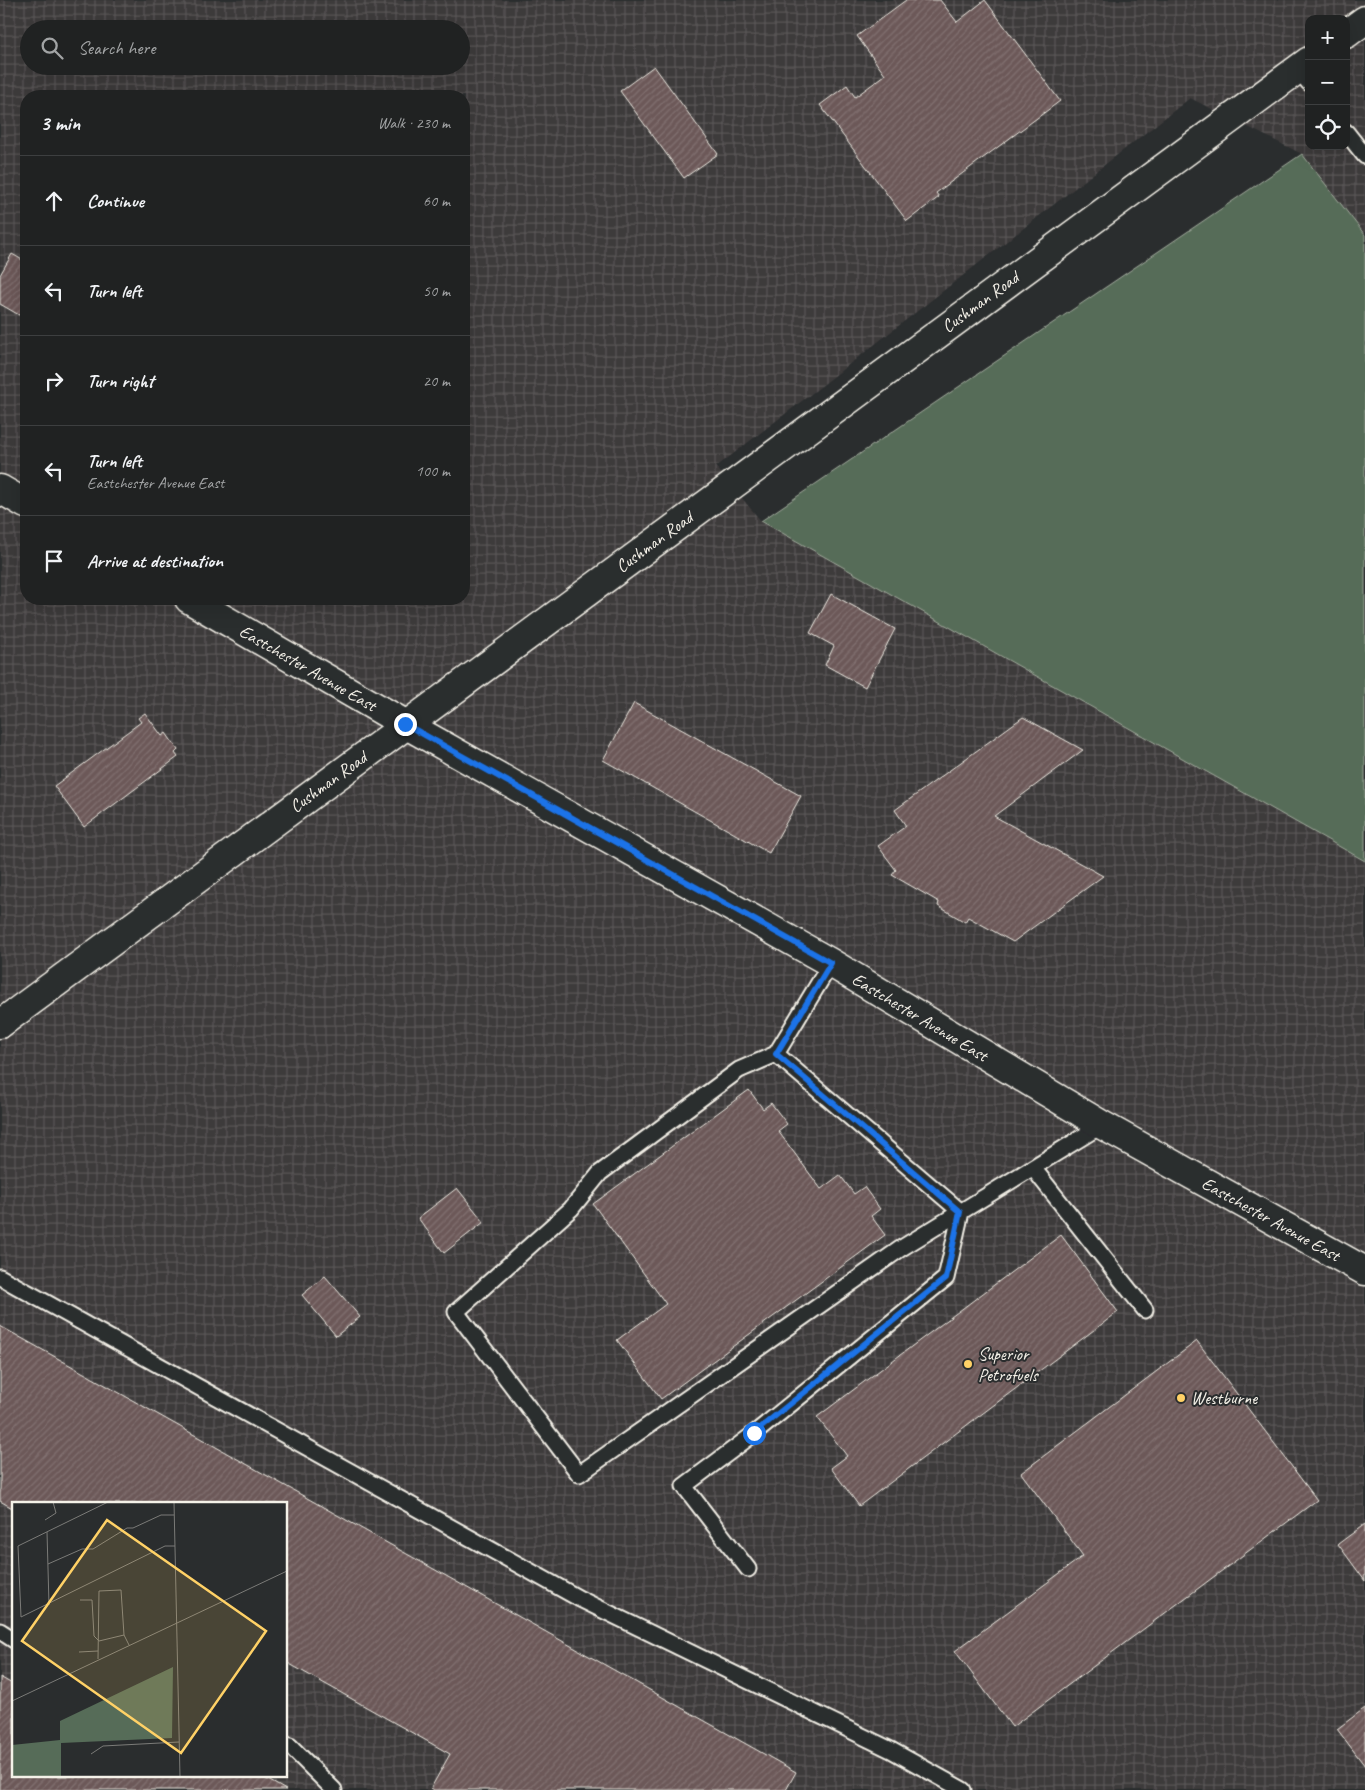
<!DOCTYPE html>
<html lang="en">
<head>
<meta charset="utf-8">
<style>
	body { margin:0; font-family:Caveat,sans-serif; background:#282a2a; color:#f1f3f6 }
	.controls { position:absolute; right:15px; top:15px; display:grid; overflow:hidden; border-radius:10px; box-shadow:0 5px 20px #0002 }
	.controls button { width:45px; height:45px; display:grid; place-items:center; padding:0; border:0; border-bottom:1px solid #3d3f40; background:#202222; color:#f1f3f6; font:25px sans-serif }
	.stop { position:absolute; width:15px; height:15px; margin:-11px; border:4px solid #1a73e8; border-radius:50%; background:#fff }
	.stop.end { background:#1a73e8; border-color:#fff; box-shadow:0 1px 5px #0008 }
	.list { margin:0; padding:0; list-style:none }
	h2 { display:flex; justify-content:space-between; align-items:center; height:65px; margin:0; padding:0 20px; font-size:21px }
	h2 small { font-size:16px; font-weight:400; color:#a2a4a5 }
	.list li { display:grid; grid-template-columns:32px 1fr auto; gap:15px; align-items:center; box-sizing:border-box; height:90px; padding:0 20px; border-top:1px solid #3d3f40 }
	.list b { display:block; font-size:19px; white-space:nowrap }
	.list p { margin:0; font-size:16px; white-space:nowrap; color:#a2a4a5 }
	.list em { font-size:16px; font-style:normal; color:#a2a4a5 }
	.icon { flex:none; width:28px; height:28px; fill:none; stroke:currentColor; stroke-width:2; stroke-linecap:round; stroke-linejoin:round }
	.map { position:relative; flex:none; width:1365px; height:1790px; overflow:hidden }
	.search { position:absolute; background:#202222; box-shadow:0 5px 20px #0002; left:20px; top:20px; width:450px; height:55px; display:flex; align-items:center; gap:12px; box-sizing:border-box; padding:0 18px; border-radius:28px; color:#a2a4a5; font-size:19px }
	.panel { position:absolute; background:#202222; box-shadow:0 5px 20px #0002; left:20px; top:90px; width:450px; height:515px; border-radius:20px }
	.map>svg:first-child { display:block }
</style>
</head>
<body>
<div class="map">
<svg width="1365" height="1790" viewBox="0 0 1365 1790">
	<defs>
		<pattern id="industrial-grid" width="8" height="8" patternUnits="userSpaceOnUse" patternTransform="scale(1.25)"><rect width="8" height="8" fill="#3e3a3b"/><path d="M0 4h8M4 0v8" fill="none" stroke="#5a5757"/></pattern>
		<pattern id="building-hatch" width="6" height="6" patternUnits="userSpaceOnUse" patternTransform="scale(1.25)"><rect width="6" height="6" fill="#6c5959"/><path d="M-1 1l2-2M0 6l6-6M5 7l2-2" fill="none" stroke="#827171"/></pattern>
	</defs>
	<rect width="100%" height="100%" fill="#2a2d2e"/>
	<filter id="ink" filterUnits="userSpaceOnUse"><feTurbulence type="fractalNoise" baseFrequency=".02" numOctaves="2"/><feDisplacementMap in="SourceGraphic" scale="10" xChannelSelector="R" yChannelSelector="G"/><feConvolveMatrix kernelMatrix="1 2 1 2 8 2 1 2 1" color-interpolation-filters="sRGB"/></filter>
	<g filter="url(#ink)">
		<path fill="url(#industrial-grid)" fill-rule="evenodd" d="M0 0H1365V235L1302 154 1190 98 824 384 716 467 761 521 1365 861V1790H0ZM1309 19H1346V146H1309ZM29 29H461V66H29ZM26 96H464V599H26ZM14 1504H286V1776H14Z"/>
		<path fill="#566c58" stroke="#a5aea0" d="M1302 154 1365 235V861L761 521Z"/>
		<path fill="url(#building-hatch)" stroke="#f4f1e8" d="M906 0H940L957 22 985 0 1060 101 936 193 939 197 907 221 820 105 847 85 855 97 885 75 857 36Z
			M654 66 718 154 684 178 620 91Z
			M12 254 26 262V319L0 304V275Z
			M831 594 895 629 865 687 825 665 834 646 810 633Z
			M634 703 801 796 769 853 603 760Z
			M145 713 162 736 166 733 178 750 175 753 178 757 84 827 54 786 141 722 138 718Z
			M1023 717 1083 750 994 816 1103 876 1013 942 968 917 965 922 938 906 939 902 892 875 896 870 878 846 906 826 895 810Z
			M749 1090 763 1109 771 1103 787 1124 778 1131 821 1189 840 1175 854 1194 864 1187 880 1209 871 1216 885 1235 661 1399 617 1340 666 1304 593 1204Z
			M457 1188 484 1222 444 1253 418 1218Z
			M1061 1235 1118 1312 859 1506 831 1468 847 1456 817 1417Z
			M325 1276 360 1317 336 1336 302 1295Z
			M0 1326 796 1772 786 1790H434L431 1788 450 1754 286 1662V1504H14V1509L0 1501Z
			M1197 1341 1317 1500 1012 1727 955 1651 1083 1556 1021 1473Z
			M1365 1524V1581L1338 1544Z
			M0 1677 14 1685V1776H261L286 1790H0Z
			M1365 1708V1766L1337 1729Z"/>
		<g fill="none" stroke-linecap="round" stroke-linejoin="round">
			<defs>
				<path id="service" d="M1298 69 1309 83
					M1346 132 1365 156
					M831 963 776 1054 961 1212
					M776 1054 739 1070 600 1173 571 1209 456 1312 579 1474 900 1249 1102 1125
					M1033 1168 1145 1310
					M0 1277 580 1599 891 1750 963 1790
					M748 1569 684 1486 755 1433 946 1278 961 1212
					M0 1631 14 1640
					M286 1745 290 1746 334 1790"/>
				<path id="minor" d="M0 489 26 504
					M189 599 405 724 831 963 1102 1125 1365 1271"/>
				<path id="tertiary" d="M1346 34 1365 20
					M0 1024 1309 61"/>
			</defs>
			<use href="#service" stroke="#f4f1e8" stroke-width="19"/>
			<use href="#minor" stroke="#f4f1e8" stroke-width="31"/>
			<use href="#tertiary" stroke="#f4f1e8" stroke-width="31"/>
			<use href="#service" stroke="#2a2d2e" stroke-width="15"/>
			<use href="#minor" stroke="#2a2d2e" stroke-width="28"/>
			<use href="#tertiary" stroke="#2a2d2e" stroke-width="28"/>
		</g>
	</g>
	<g fill="none" stroke-linecap="round" stroke-linejoin="round" filter="url(#ink)">
		<path stroke="#1a73e8" stroke-width="6" d="M405 724 831 963 776 1054 960 1212 946 1278 754 1433"/>
	</g>
	<g fill="#ffd166" stroke="#2a2d2e" stroke-width="2">
		<circle cx="968" cy="1364" r="5"/>
		<circle cx="1181" cy="1398" r="5"/>
	</g>
	<g text-anchor="middle" dominant-baseline="central" stroke-width="4" stroke-linejoin="round" paint-order="stroke">
		<g font-size="18" fill="#f4f1e8" stroke="#2a2d2e">
			<text transform="translate(980 302) rotate(-36)">Cushman Road</text>
			<text transform="translate(654 542) rotate(-36)">Cushman Road</text>
			<text transform="translate(308 668) rotate(30)">Eastchester Avenue East</text>
			<text transform="translate(328 782) rotate(-36)">Cushman Road</text>
			<text transform="translate(920 1017) rotate(31)">Eastchester Avenue East</text>
			<text transform="translate(1271 1219) rotate(29)">Eastchester Avenue East</text>
		</g>
		<g font-size="18" fill="#f4f1e8" stroke="#2a2d2e" text-anchor="start">
			<text x="978" y="1354">Superior<tspan x="978" dy="21">Petrofuels</tspan></text>
			<text x="1191" y="1398">Westburne</text>
		</g>
	</g>
	<g transform="translate(12 1502)">
		<rect width="275" height="275" fill="#2a2d2e"/>
		<path d="M161 165 160 236 49 241V275H0V243L48 238V219Z" fill="#566c58"/>
		<path fill="none" stroke="#7b7b78" stroke-width="1" d="M96 0 6 44 9 115 153 44H163M162 0 168 275M33 18 44 11 41 0M35 30 37 103M36 62 70 47H81L115 26H121L149 13H162M68 98H80L82 134 87 139M87 139 112 133 117 143M67 150 86 149M86 157 87 89 109 88 112 133M0 199 275 69M79 252 91 244 167 240"/>
		<path fill="#ffd166" fill-opacity="0.15" stroke="#ffd166" stroke-width="2.5" d="M95 18 254 129 169 251 10 139Z"/>
		<rect width="275" height="275" fill="none" stroke="#f4f1e8" stroke-width="2.5"/>
	</g>
</svg>
<div class="controls">
<button>+</button>
<button>−</button>
<button><svg class="icon" aria-label="locate" viewBox="0 0 24 24"><circle cx="12" cy="12" r="6"/><path d="M12 2v4M12 18v4M2 12h4M18 12h4"/></svg></button>
</div>
<div class="stop" style="left:754px;top:1433px"></div>
<div class="stop end" style="left:405px;top:724px"></div>
<div class="search"><svg class="icon" aria-label="search" viewBox="0 0 24 24"><circle cx="10" cy="10" r="6"/><path d="M15 15l6 6"/></svg>Search here</div>
<section class="panel">
<h2>3 min<small>Walk · 230 m</small></h2>
<ul class="list">
<li><svg class="icon" aria-label="ahead" viewBox="0 0 24 24"><path d="M12 20V5M6 11l6-6 6 6"/></svg><div><b>Continue</b></div><em>60 m</em></li>
<li><svg class="icon" aria-label="left" viewBox="0 0 24 24"><path d="M17 20v-9H6M10 6l-5 5 5 5"/></svg><div><b>Turn left</b></div><em>50 m</em></li>
<li><svg class="icon" aria-label="right" viewBox="0 0 24 24"><path d="M7 20v-9h11M14 6l5 5-5 5"/></svg><div><b>Turn right</b></div><em>20 m</em></li>
<li><svg class="icon" aria-label="left" viewBox="0 0 24 24"><path d="M17 20v-9H6M10 6l-5 5 5 5"/></svg><div><b>Turn left</b><p>Eastchester Avenue East</p></div><em>100 m</em></li>
<li><svg class="icon" aria-label="arrive" viewBox="0 0 24 24"><path d="M6 21V4h12l-3 4 3 4H6"/></svg><div><b>Arrive at destination</b></div></li>
</ul>
</section>
</div>
</body>
</html>
